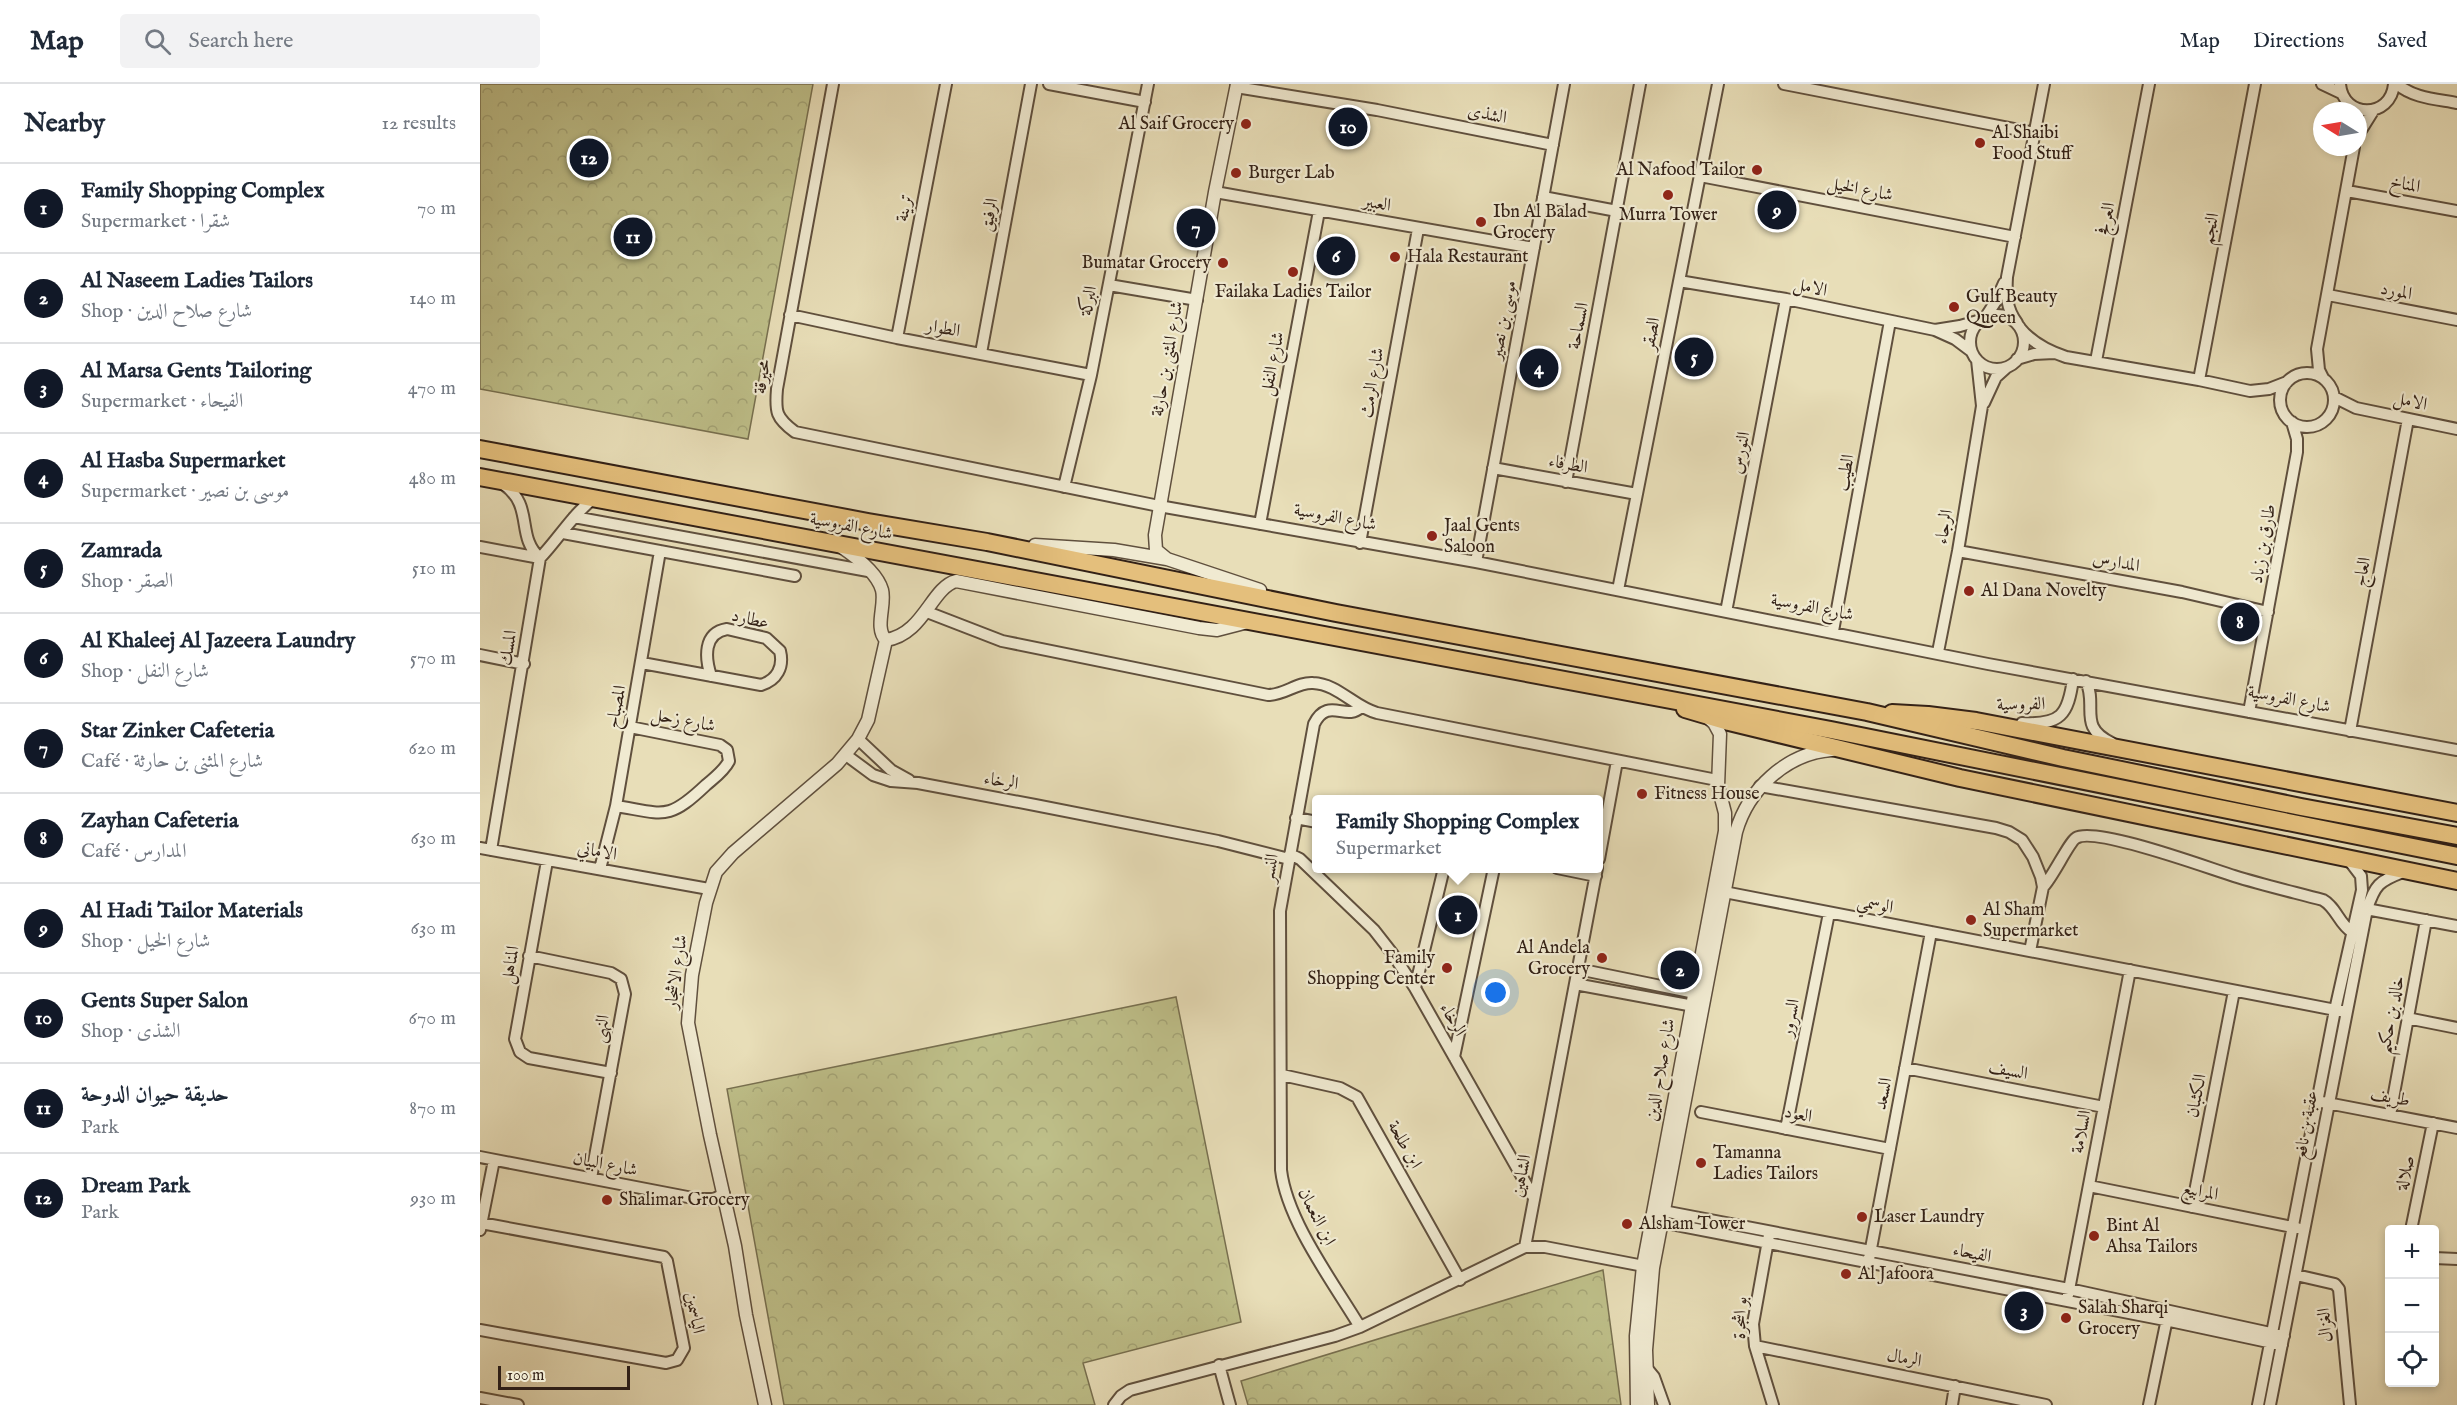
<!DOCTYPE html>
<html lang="en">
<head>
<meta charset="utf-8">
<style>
	body { margin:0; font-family:"IM FELL English",Amiri,serif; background:#f2f2f3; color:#1f2937 }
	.controls { position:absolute; right:18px; bottom:18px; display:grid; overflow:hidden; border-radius:6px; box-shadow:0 3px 9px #0003 }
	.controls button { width:54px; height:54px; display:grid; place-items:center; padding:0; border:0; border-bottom:2px solid #e0e1e3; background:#fff; color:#1f2937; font:30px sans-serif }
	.compass { position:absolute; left:1833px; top:18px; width:54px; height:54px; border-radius:50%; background:#fff; box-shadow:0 3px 9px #0003; rotate:281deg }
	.scale { position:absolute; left:18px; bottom:15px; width:132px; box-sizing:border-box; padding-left:6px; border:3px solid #332116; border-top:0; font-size:16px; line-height:21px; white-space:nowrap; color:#332116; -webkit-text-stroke:4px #f0ead1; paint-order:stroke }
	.you { position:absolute; left:1016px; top:909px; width:21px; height:21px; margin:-15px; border:4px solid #fff; border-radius:50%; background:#1a73e8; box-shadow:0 0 0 9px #1a73e833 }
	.badge { display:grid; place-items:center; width:39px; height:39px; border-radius:50%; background:#111827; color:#fff; font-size:20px; font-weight:700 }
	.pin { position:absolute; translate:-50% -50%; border:3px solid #fff; box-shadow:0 2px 6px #0006 }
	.popup { position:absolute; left:832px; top:711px; width:291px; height:78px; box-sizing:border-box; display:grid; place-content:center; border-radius:6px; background:#fff; filter:drop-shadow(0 2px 4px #0005); font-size:20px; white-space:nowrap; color:#747a83 }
	.popup b { font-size:22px; color:#1f2937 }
	.popup::after { content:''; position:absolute; left:50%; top:100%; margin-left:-12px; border:12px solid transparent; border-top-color:#fff }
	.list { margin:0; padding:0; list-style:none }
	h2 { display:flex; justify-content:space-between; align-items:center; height:78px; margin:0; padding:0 24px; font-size:26px }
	h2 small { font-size:20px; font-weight:400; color:#747a83 }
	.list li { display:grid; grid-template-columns:39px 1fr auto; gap:18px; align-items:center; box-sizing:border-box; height:90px; padding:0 24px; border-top:2px solid #e0e1e3 }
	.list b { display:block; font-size:22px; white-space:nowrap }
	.list p { margin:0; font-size:20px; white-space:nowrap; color:#747a83 }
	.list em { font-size:20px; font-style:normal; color:#747a83 }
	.icon { flex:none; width:33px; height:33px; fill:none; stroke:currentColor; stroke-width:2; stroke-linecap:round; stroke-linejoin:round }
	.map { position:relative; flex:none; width:1977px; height:1321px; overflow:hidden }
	header { display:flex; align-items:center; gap:36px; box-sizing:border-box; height:84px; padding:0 30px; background:#fff; border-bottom:2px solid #e0e1e3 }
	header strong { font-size:28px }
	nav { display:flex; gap:33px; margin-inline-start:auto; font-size:21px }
	.search { width:420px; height:54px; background:#f2f2f3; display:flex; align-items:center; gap:15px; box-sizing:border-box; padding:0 21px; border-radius:6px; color:#747a83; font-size:22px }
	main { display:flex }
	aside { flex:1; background:#fff }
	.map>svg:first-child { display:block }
</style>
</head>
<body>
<header>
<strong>Map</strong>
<div class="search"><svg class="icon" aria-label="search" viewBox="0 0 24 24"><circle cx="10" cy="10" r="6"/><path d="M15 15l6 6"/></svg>Search here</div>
<nav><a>Map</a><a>Directions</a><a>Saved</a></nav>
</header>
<main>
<aside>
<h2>Nearby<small>12 results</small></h2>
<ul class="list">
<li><span class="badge">1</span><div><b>Family Shopping Complex</b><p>Supermarket · شقرا</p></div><em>70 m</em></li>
<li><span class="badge">2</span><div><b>Al Naseem Ladies Tailors</b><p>Shop · شارع صلاح الدين</p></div><em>140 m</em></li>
<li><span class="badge">3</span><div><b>Al Marsa Gents Tailoring</b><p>Supermarket · الفيحاء</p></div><em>470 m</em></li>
<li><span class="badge">4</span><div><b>Al Hasba Supermarket</b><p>Supermarket · موسى بن نصير</p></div><em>480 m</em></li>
<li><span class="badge">5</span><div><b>Zamrada</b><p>Shop · الصقر</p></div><em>510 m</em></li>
<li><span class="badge">6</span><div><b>Al Khaleej Al Jazeera Laundry</b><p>Shop · شارع النفل</p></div><em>570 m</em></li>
<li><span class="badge">7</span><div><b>Star Zinker Cafeteria</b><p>Café · شارع المثنى بن حارثة</p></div><em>620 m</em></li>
<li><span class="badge">8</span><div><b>Zayhan Cafeteria</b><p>Café · المدارس</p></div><em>630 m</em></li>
<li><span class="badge">9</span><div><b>Al Hadi Tailor Materials</b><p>Shop · شارع الخيل</p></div><em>630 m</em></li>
<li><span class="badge">10</span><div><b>Gents Super Salon</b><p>Shop · الشذى</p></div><em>670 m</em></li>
<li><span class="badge">11</span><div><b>حديقة حيوان الدوحة</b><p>Park</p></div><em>870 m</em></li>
<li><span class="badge">12</span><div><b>Dream Park</b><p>Park</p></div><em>930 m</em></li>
</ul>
</aside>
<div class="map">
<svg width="1977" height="1321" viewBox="0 0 1977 1321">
	<defs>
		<pattern id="forest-crowns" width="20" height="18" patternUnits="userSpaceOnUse" patternTransform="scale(1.5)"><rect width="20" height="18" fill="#bebf89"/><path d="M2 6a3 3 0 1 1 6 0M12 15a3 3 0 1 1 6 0" fill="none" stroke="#a4a476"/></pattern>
	</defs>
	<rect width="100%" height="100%" fill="#e8deb8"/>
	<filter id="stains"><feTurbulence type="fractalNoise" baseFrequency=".00333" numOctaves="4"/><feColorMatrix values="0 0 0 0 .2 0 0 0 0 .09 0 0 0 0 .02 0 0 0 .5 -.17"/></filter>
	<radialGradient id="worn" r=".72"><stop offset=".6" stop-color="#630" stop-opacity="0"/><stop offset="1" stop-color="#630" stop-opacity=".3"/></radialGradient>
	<path fill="url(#forest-crowns)" stroke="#787050" stroke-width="1.5" d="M0 0H333L268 355 0 305Z
		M696 913 761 1238 603 1279 615 1321H304L247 1005Z
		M1123 1186 1141 1321H768L761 1297Z"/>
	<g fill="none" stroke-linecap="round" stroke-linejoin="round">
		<defs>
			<path id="minor" d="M353 0 297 305C295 328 296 334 315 348L679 422 996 478 1508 580 1977 666
				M569 0 665 18
				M1304 0 1555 49
				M1842 0 1861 9
				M1860 0C1863 35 1911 35 1914 0
				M1917 0C1933 14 1956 15 1977 19
				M756 3 897 26 1073 61
				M1878 51 1893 27
				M1220 92 1535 153
				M1867 107 1977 127
				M735 108 1054 164
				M1063 113 1137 127
				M1199 197 1306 215 1455 246 1475 255 1491 267
				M629 201 717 216
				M1848 211 1977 236
				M1490 258a27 27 0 1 1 54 0a27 27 0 1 1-54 0Z
				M310 231 417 254 611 291
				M1505 234 1516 217 1524 199
				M1537 239C1526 224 1526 211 1527 193L1564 0
				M1540 244C1552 259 1568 267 1586 273L1719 296 1770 307 1789 305 1807 298
				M1455 246 1480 242 1501 236
				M417 254 466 0
				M501 269 551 0
				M1537 275 1554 270 1574 269
				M1616 277 1669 0
				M1800 316a27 27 0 1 1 54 0a27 27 0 1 1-54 0Z
				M1843 294 1839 286 1837 265 1874 63
				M1719 296 1775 0
				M1854 313 1876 324 1977 345
				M1504 319 1516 293 1526 284
				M1013 384 1157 410
				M1086 398 1160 0
				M23 400C55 422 35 452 60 474
				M584 403 611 291 668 0
				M94 433 388 487
				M780 440 839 127
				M83 449 315 492
				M880 459 938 145
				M0 463 60 474
				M1478 467 1702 508 1788 528
				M996 478 1084 0
				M1138 506 1238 0
				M447 528 522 557 788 611C805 611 817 598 833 599 858 600 874 623 897 629L1237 696
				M1246 528 1306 215
				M1353 547 1410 237
				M1458 568 1478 467 1502 322 1497 276
				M0 571 44 580
				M162 579 281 601C297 596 304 583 300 567L286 554 247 545C223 549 225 574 231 592
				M1606 597C1618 622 1597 643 1632 659
				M1769 628 1817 368V355L1812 338
				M1542 639C1581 641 1588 631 1593 595
				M1870 647 1928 335
				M378 655 411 686 429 696
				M366 671 393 691 411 697 438 699 555 721 738 757 809 775
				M1280 702 1516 744 1529 748 1542 756 1553 773 1561 793 1563 803 1550 867
				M136 722C185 730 188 737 226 701 234 694 244 687 249 677L247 666 240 661 150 643
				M816 734 837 738
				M0 764 229 805
				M11 766 60 474C79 454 93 430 114 414
				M810 770 820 775 894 846 912 869 935 904 1054 1114
				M1119 775 1137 677
				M67 777 35 955 40 968 49 974 131 989
				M1077 784 1116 792
				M120 785 136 722 180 467
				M1563 803C1573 793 1589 758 1596 754 1615 742 1728 784 1754 792 1783 801 1813 808 1843 816 1856 823 1859 840 1872 848
				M1239 807 1866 928
				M1881 824 1977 842
				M49 872 131 889 141 895 145 910 111 1094
				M1098 885 1220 910
				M1095 900 1219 923
				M935 904 964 784
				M1927 934 1977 944
				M974 973 1014 784
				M1425 984 1624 1023
				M802 991 860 1004 877 1013 980 1196
				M1842 1018 1977 1044
				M1221 1028 1410 1065
				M1910 1031 1946 836
				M1306 1045 1349 829
				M0 1073 218 1115H234L244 1110
				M1609 1102 1817 1144
				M1712 1123 1754 907
				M1178 1126 1589 1205 1804 1252
				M1175 1137 1690 1237 1802 1261
				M0 1146 14 1076
				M1931 1146 1953 1039
				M1289 1151 1273 1240 1275 1262 1293 1321
				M1045 1163 1117 784
				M1954 1174 1977 1175
				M1389 1175 1451 848
				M1816 1191 1855 1200 1859 1205 1870 1321
				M1588 1211 1650 886
				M880 1243C853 1198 807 1137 801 1086L800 827 834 640C848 612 866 638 881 623
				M0 1246 186 1279 197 1276 204 1264 187 1177 184 1173 1 1139
				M1275 1262 1566 1321
				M739 1281 750 1321
				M1165 1282 1174 1293 1184 1321
				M0 1314 38 1321
				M634 1321 641 1312 650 1306 855 1252 880 1243 1045 1163H1065L1169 1183
				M1472 1321 1475 1302
				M1669 1321 1688 1230
				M1778 1321 1855 926 1882 806 1881 792 1868 775
				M1790 1321 1887 825C1895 801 1899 797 1923 788"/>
			<path id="tertiary" d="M555 461 634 466 687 475 780 506
				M687 475 676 466 675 451 735 108 757 0
				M406 556C444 550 451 504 476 497L719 544 737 546 768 538
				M285 1321 266 1231 255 1162 230 1051 208 939 212 891 226 819 236 788 253 769 357 680 378 655 388 636 406 556C394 544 406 521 402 506 397 488 375 472 360 462
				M1157 1321 1156 1252 1163 1182 1245 747V729L1238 702 1240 650 1234 639 1226 632
				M1168 1321 1166 1266 1173 1184 1256 748C1268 706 1306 669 1352 666"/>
			<path id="primary" d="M1205 625 1249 638 1480 694 1977 797
				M1412 629 1448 631 1496 637 1977 729"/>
			<path id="trunk" d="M0 365 388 438 507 458 856 529 1387 628 1583 674 1821 723 1977 752
				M0 393 1351 646 1977 772"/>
		</defs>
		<use href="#minor" stroke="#60503e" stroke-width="14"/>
		<use href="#tertiary" stroke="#60503e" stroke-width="15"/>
		<use href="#primary" stroke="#332116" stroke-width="20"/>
		<use href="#trunk" stroke="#332116" stroke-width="20"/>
		<use href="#minor" stroke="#f0ead1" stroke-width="10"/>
		<use href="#tertiary" stroke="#f0ead1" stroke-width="12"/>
		<use href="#primary" stroke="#e4bf7c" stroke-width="16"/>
		<use href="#trunk" stroke="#e4bf7c" stroke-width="16"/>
	</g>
	<g fill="#8f2418" stroke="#f0ead1" stroke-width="2">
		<circle cx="766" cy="40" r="6"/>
		<circle cx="1500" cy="59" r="6"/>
		<circle cx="1277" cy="86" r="6"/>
		<circle cx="756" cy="89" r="6"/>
		<circle cx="1188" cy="111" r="6"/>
		<circle cx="1001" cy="138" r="6"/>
		<circle cx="915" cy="173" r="6"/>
		<circle cx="743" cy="179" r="6"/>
		<circle cx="813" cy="188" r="6"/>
		<circle cx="1474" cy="223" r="6"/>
		<circle cx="952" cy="452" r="6"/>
		<circle cx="1489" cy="507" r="6"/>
		<circle cx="1162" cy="710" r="6"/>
		<circle cx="1491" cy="836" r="6"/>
		<circle cx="1122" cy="874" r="6"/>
		<circle cx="967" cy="884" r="6"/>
		<circle cx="1221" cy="1079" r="6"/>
		<circle cx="127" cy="1116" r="6"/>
		<circle cx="1382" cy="1133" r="6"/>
		<circle cx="1147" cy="1140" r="6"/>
		<circle cx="1614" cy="1152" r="6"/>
		<circle cx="1366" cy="1190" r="6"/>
		<circle cx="1586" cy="1234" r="6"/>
	</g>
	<g text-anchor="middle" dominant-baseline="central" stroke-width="4.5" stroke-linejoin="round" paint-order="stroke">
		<g font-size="18" fill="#332116" stroke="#f0ead1">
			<text transform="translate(1007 31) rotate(11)">الشذى</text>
			<text transform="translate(1925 101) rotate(11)">المناخ</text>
			<text transform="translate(1380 106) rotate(11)">شارع الخيل</text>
			<text transform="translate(897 120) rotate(10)">العبير</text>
			<text transform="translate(425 124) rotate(-79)">ترينة</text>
			<text transform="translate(510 131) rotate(-79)">الرفيق</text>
			<text transform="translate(1627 135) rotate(-79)">العرفج</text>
			<text transform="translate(1731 145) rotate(-79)">النجم</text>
			<text transform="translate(1330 204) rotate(12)">الامل</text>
			<text transform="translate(1916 208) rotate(11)">المورد</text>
			<text transform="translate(609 217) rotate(-79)">البركة</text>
			<text transform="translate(1024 236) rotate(-79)">موسى بن نصير</text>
			<text transform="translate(1099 242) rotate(-79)">السماحة</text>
			<text transform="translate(463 245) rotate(10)">الطوار</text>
			<text transform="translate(1172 250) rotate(-79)">الصقر</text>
			<text transform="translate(688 275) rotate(-80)">شارع المثنى بن حارثة</text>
			<text transform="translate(793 280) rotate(-79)">شارع النفل</text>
			<text transform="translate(283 293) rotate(-82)">محيرقة</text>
			<text transform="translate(893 299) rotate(-80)">شارع الرمث</text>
			<text transform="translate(1930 318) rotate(12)">الامل</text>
			<text transform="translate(1261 369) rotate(-79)">النورس</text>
			<text transform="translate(1088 381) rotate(10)">الطرفاء</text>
			<text transform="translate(1366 389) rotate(-80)">الطيب</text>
			<text transform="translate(855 434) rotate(11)">شارع الفروسية</text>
			<text transform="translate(371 443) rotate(11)">شارع الفروسية</text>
			<text transform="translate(1465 443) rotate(-80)">الرجاء</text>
			<text transform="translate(1784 460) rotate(-80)">طارق بن زياد</text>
			<text transform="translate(1636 479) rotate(10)">المدارس</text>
			<text transform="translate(1883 488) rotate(-79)">العاج</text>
			<text transform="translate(1332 524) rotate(11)">شارع الفروسية</text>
			<text transform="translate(270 536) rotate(13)">عطارد</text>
			<text transform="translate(29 564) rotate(-81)">المسك</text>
			<text transform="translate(1809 616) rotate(11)">شارع الفروسية</text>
			<text transform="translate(1541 621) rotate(-1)">الفروسية</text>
			<text transform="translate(137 623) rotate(-79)">المصباح</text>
			<text transform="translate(203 637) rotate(11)">شارع زحل</text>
			<text transform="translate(521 698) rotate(10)">الرخاء</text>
			<text transform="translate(117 768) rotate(10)">الاماني</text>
			<text transform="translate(791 784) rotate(-80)">النسر</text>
			<text transform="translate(1395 821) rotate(11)">الوسمي</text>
			<text transform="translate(31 881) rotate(-80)">المناهل</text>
			<text transform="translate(197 888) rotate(-82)">شارع الاشجار</text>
			<text transform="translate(1912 931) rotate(-79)">خالد بن حكيم</text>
			<text transform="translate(1311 934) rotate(-79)">السرور</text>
			<text transform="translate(972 936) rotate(61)">الرخاء</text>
			<text transform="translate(122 945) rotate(-80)">النهى</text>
			<text transform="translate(1181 986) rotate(-80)">شارع صلاح الدين</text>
			<text transform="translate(1528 987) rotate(11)">السيف</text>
			<text transform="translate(1404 1010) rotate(-79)">السعد</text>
			<text transform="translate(1717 1012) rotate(-79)">الكثبان</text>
			<text transform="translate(1910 1014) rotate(11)">طريف</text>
			<text transform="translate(1318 1031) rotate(11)">العود</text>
			<text transform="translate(1827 1041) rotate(-80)">عقبة بن نافع</text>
			<text transform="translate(1602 1048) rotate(-79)">السلامة</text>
			<text transform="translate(924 1061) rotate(61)">ابن طلحة</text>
			<text transform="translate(125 1081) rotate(11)">شارع البيان</text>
			<text transform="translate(1926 1089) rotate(-78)">صلالة</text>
			<text transform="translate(1042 1092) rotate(-79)">الشاهين</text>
			<text transform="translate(1720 1108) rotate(11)">المرابيع</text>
			<text transform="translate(836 1133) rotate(63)">ابن النعمان</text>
			<text transform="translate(1492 1170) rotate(11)">الفيحاء</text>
			<text transform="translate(214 1229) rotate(79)">الياسمين</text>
			<text transform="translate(1261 1234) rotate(-88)">بو اشجرة</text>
			<text transform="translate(1846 1241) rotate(-95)">الغزال</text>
			<text transform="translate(1424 1275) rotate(11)">الرمال</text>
		</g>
		<g font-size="18" fill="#332116" stroke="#f0ead1" text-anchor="start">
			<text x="754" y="40" text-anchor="end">Al Saif Grocery</text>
			<text x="1512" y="49">Al Shaibi<tspan x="1512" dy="21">Food Stuff</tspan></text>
			<text x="1265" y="86" text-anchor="end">Al Nafood Tailor</text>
			<text x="768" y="89">Burger Lab</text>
			<text x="1013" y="128">Ibn Al Balad<tspan x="1013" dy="21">Grocery</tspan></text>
			<text x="1188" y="131" text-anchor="middle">Murra Tower</text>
			<text x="927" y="173">Hala Restaurant</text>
			<text x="731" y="179" text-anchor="end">Bumatar Grocery</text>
			<text x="813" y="208" text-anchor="middle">Failaka Ladies Tailor</text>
			<text x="1486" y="213">Gulf Beauty<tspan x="1486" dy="21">Queen</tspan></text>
			<text x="964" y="442">Jaal Gents<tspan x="964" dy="21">Saloon</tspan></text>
			<text x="1501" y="507">Al Dana Novelty</text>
			<text x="1174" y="710">Fitness House</text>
			<text x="1503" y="826">Al Sham<tspan x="1503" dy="21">Supermarket</tspan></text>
			<text x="1110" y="864" text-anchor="end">Al Andela<tspan x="1110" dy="21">Grocery</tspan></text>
			<text x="955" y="874" text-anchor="end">Family<tspan x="955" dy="21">Shopping Center</tspan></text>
			<text x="1233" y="1069">Tamanna<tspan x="1233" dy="21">Ladies Tailors</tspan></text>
			<text x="139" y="1116">Shalimar Grocery</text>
			<text x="1394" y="1133">Laser Laundry</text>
			<text x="1159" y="1140">Alsham Tower</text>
			<text x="1626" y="1142">Bint Al<tspan x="1626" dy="21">Ahsa Tailors</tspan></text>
			<text x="1378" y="1190">Al Jafoora</text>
			<text x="1598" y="1224">Salah Sharqi<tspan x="1598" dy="21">Grocery</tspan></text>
		</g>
	</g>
	<rect width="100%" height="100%" filter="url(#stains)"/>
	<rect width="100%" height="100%" fill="url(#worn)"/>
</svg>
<div class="controls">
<button>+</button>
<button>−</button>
<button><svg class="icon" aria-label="locate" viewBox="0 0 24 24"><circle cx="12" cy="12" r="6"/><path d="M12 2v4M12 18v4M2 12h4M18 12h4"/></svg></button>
</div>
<svg class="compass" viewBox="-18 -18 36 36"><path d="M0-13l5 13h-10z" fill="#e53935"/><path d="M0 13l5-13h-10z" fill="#747a83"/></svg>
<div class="scale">100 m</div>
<div class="you"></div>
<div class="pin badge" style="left:978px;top:831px">1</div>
<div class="popup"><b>Family Shopping Complex</b>Supermarket</div>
<div class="pin badge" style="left:1200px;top:886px">2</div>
<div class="pin badge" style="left:1544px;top:1227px">3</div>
<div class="pin badge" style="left:1059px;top:284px">4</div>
<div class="pin badge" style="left:1214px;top:273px">5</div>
<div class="pin badge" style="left:856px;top:172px">6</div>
<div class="pin badge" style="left:716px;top:144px">7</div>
<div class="pin badge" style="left:1760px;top:538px">8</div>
<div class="pin badge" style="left:1297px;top:126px">9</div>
<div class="pin badge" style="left:868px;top:43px">10</div>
<div class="pin badge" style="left:153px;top:153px">11</div>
<div class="pin badge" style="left:109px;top:74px">12</div>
</div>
</main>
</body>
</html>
